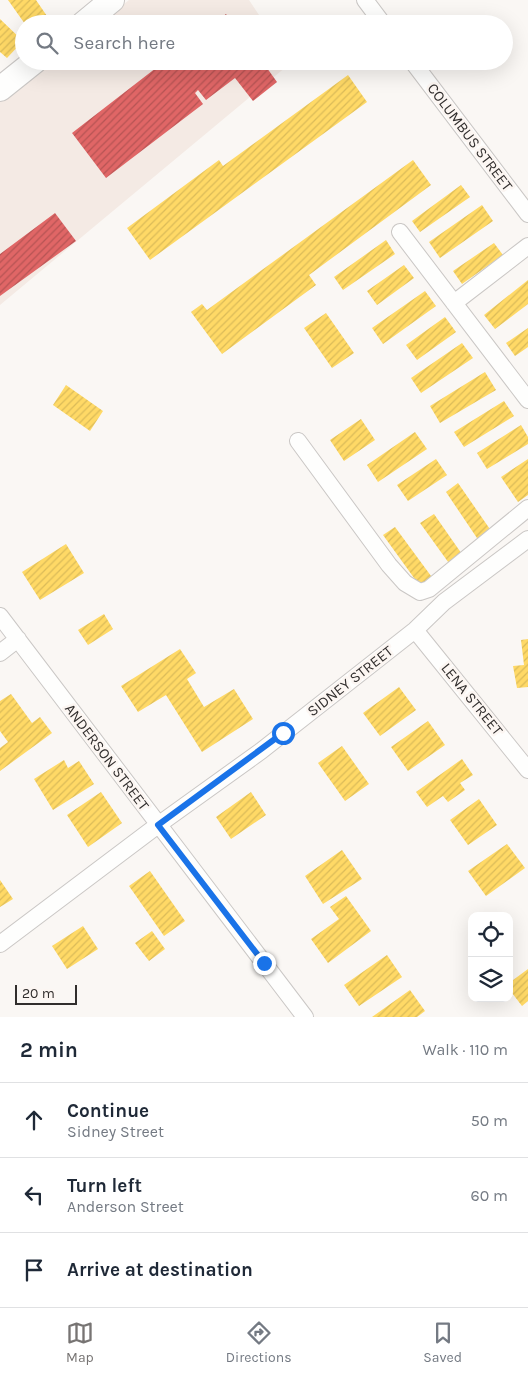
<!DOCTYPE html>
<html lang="en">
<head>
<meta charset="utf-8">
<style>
	body { margin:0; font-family:Karla,sans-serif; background:#f2f2f3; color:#1f2937 }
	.controls { position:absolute; right:15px; bottom:15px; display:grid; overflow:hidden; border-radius:10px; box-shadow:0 5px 20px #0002 }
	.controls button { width:45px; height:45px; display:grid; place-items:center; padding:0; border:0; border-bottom:1px solid #e0e1e3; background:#fff; color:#1f2937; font:25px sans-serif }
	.scale { position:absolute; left:15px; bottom:12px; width:62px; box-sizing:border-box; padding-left:5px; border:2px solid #312e2d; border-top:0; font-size:14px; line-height:18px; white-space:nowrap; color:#312e2d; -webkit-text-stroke:4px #fcf6f2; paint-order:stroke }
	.stop { position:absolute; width:15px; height:15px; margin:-11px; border:4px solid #1a73e8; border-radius:50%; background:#fff }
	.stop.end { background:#1a73e8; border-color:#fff; box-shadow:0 1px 5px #0008 }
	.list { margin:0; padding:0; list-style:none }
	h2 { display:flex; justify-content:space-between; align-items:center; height:65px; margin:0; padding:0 20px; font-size:21px }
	h2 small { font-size:16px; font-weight:400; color:#747a83 }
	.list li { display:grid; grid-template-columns:32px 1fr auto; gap:15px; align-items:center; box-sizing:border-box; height:75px; padding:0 20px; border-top:1px solid #e0e1e3 }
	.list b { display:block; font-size:19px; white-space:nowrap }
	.list p { margin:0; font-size:16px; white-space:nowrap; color:#747a83 }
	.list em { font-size:16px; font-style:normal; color:#747a83 }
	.icon { flex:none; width:28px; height:28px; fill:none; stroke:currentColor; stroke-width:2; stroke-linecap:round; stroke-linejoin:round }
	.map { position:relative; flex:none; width:528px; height:1017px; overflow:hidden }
	.search { position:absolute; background:#fff; box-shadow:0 5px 20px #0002; left:15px; right:15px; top:15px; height:55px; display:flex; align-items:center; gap:12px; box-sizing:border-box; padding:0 18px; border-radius:28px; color:#747a83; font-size:19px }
	.sheet { height:290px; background:#fff }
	nav { display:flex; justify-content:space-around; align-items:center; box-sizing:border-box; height:70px; border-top:1px solid #e0e1e3; background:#fff; font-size:14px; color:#747a83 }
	nav a { display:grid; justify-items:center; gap:2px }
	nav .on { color:#777473 }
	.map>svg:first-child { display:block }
</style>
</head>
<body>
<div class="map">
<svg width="528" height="1017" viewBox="0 0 528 1017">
	<defs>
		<pattern id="homes-hatch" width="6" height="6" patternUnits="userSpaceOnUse" patternTransform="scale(1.25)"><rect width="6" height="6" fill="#ffd966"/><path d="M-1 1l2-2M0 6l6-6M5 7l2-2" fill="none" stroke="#dbbb59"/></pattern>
		<pattern id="shops-hatch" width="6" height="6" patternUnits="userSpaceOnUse" patternTransform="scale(1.25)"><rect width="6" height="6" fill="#e06666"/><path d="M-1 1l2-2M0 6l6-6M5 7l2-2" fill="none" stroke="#b65454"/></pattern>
	</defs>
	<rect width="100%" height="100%" fill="#faf7f4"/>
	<path fill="#f4eae4" d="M129 0H249L265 24H100Z
		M52 61 292 62 0 305V102Z"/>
	<path fill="url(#homes-hatch)" d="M8 0H36L49 19 43 24H25Z
		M0 19 23 41 7 58 0 52Z
		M348 75 367 102 150 260 127 228 219 160 223 166Z
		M413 160 431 185 309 275 316 285 222 354 191 312 202 304 207 310Z
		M461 185 470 197 420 232 412 221Z
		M482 205 493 221 440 258 429 242Z
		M386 240 395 254 343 290 334 277Z
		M494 243 503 255 462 284 453 271Z
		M404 265 414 278 377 305 367 291Z
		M528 280V304L495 329 484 315Z
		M425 291 436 306 383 344 372 328Z
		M326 313 354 353 332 368 304 328Z
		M445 317 456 332 417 360 406 345Z
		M528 328V347L515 356 506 343Z
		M462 343 473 358 421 393 411 378Z
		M485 372 496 390 440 423 430 406Z
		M66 385 103 411 90 431 53 405Z
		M504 401 514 416 464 447 454 432Z
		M361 419 375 440 344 461 330 440Z
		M521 425 528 437V444L487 469 477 453Z
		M415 432 427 449 378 482 367 465Z
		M436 459 447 475 408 501 397 485Z
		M528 459V495L518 502 501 477Z
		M458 483 494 535 481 544 446 492Z
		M434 514 464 557 451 566 420 523Z
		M395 527 434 580 422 589 383 535Z
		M66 544 84 573 40 600 22 572Z
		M104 614 113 629 88 645 78 630Z
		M528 639V687L517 688 513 666 524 665 521 640Z
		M180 649 196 673 187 679 204 707 234 689 253 719 202 752 166 695 138 712 121 686Z
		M399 687 416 710 380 736 363 713Z
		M11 694 32 723 40 717 52 733 0 771V748L8 742 0 731V701Z
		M428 721 445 745 408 771 391 747Z
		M342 746 369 784 345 801 318 763Z
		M462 759 473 775 460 783 465 790 448 802 443 796 427 807 416 792Z
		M64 760 68 768 79 761 94 784 53 810 34 779Z
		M101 792 122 823 88 847 67 815Z
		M251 792 266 815 231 839 216 817Z
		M479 799 497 825 468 845 450 820Z
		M507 844 525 868 486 896 468 871Z
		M342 850 362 879 323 904 305 876Z
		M150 871 185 921 164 936 129 886Z
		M0 880 13 899 0 907Z
		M346 896 371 931 328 963 311 939 339 919 330 907Z
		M83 926 98 949 67 969 52 946Z
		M152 931 165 949 149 961 135 943Z
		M387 955 402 977 359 1006 344 985Z
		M528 969V1001L522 1006 509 989V983Z
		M410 990 425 1011 417 1017H372Z"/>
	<path fill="url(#shops-hatch)" d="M226 14 233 24H213Z
		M165 61H262L277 82 253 101 235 78 206 100 198 90 195 93 203 104 106 178 72 133Z
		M55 213 76 241 0 296V254Z"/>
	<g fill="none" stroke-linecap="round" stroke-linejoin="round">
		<defs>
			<path id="street" d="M365 0 383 24
				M412 61 528 214
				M400 232 528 400
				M454 303 528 246
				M298 441 389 565 405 583 420 592 429 589 528 508
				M0 616 305 1017
				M415 630 528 770
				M0 653 18 639
				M0 944 158 825 261 751 415 630 444 602 528 539"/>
			<path id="secondary" d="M83 24 112 0
				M0 89 35 61"/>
		</defs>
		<use href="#street" stroke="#cac7c5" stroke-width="18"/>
		<use href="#secondary" stroke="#cac7c5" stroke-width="26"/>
		<use href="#street" stroke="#fefefd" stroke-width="16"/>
		<use href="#secondary" stroke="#fefefd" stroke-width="24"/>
	</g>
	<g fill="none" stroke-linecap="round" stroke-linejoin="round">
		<path stroke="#1a73e8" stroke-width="6" d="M264 963 158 825 283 733"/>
	</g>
	<g text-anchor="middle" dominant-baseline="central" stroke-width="5" stroke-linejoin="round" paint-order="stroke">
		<g font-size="15" fill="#312e2d" stroke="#fcf6f2">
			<text transform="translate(470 137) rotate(53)">COLUMBUS STREET</text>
			<text transform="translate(350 681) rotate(-38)">SIDNEY STREET</text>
			<text transform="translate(472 699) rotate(51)">LENA STREET</text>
			<text transform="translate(107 757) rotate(53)">ANDERSON STREET</text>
		</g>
	</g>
</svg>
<div class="controls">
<button><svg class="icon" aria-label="locate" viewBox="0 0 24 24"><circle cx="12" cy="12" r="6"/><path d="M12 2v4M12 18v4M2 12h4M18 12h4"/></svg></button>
<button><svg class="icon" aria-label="layers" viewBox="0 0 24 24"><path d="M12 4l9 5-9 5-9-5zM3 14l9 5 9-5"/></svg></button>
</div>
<div class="scale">20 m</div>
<div class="stop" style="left:283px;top:733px"></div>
<div class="stop end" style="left:264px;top:963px"></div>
<div class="search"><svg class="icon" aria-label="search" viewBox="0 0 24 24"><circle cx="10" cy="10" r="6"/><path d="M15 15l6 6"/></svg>Search here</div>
</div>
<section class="sheet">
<h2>2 min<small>Walk · 110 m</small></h2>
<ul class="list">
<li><svg class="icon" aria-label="ahead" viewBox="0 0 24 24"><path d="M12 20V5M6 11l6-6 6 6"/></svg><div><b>Continue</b><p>Sidney Street</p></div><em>50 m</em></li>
<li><svg class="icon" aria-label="left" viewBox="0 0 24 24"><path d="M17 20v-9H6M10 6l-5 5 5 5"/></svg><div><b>Turn left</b><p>Anderson Street</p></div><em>60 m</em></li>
<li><svg class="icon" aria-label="arrive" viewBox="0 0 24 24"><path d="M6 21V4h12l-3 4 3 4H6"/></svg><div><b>Arrive at destination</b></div></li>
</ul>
</section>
<nav>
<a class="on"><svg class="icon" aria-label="map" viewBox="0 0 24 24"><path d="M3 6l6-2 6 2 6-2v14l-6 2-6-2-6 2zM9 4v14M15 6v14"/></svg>Map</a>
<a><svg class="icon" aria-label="directions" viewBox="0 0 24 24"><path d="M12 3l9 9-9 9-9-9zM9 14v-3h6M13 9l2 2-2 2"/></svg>Directions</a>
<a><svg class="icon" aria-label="saved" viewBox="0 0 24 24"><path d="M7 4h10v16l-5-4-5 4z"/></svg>Saved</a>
</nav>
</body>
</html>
